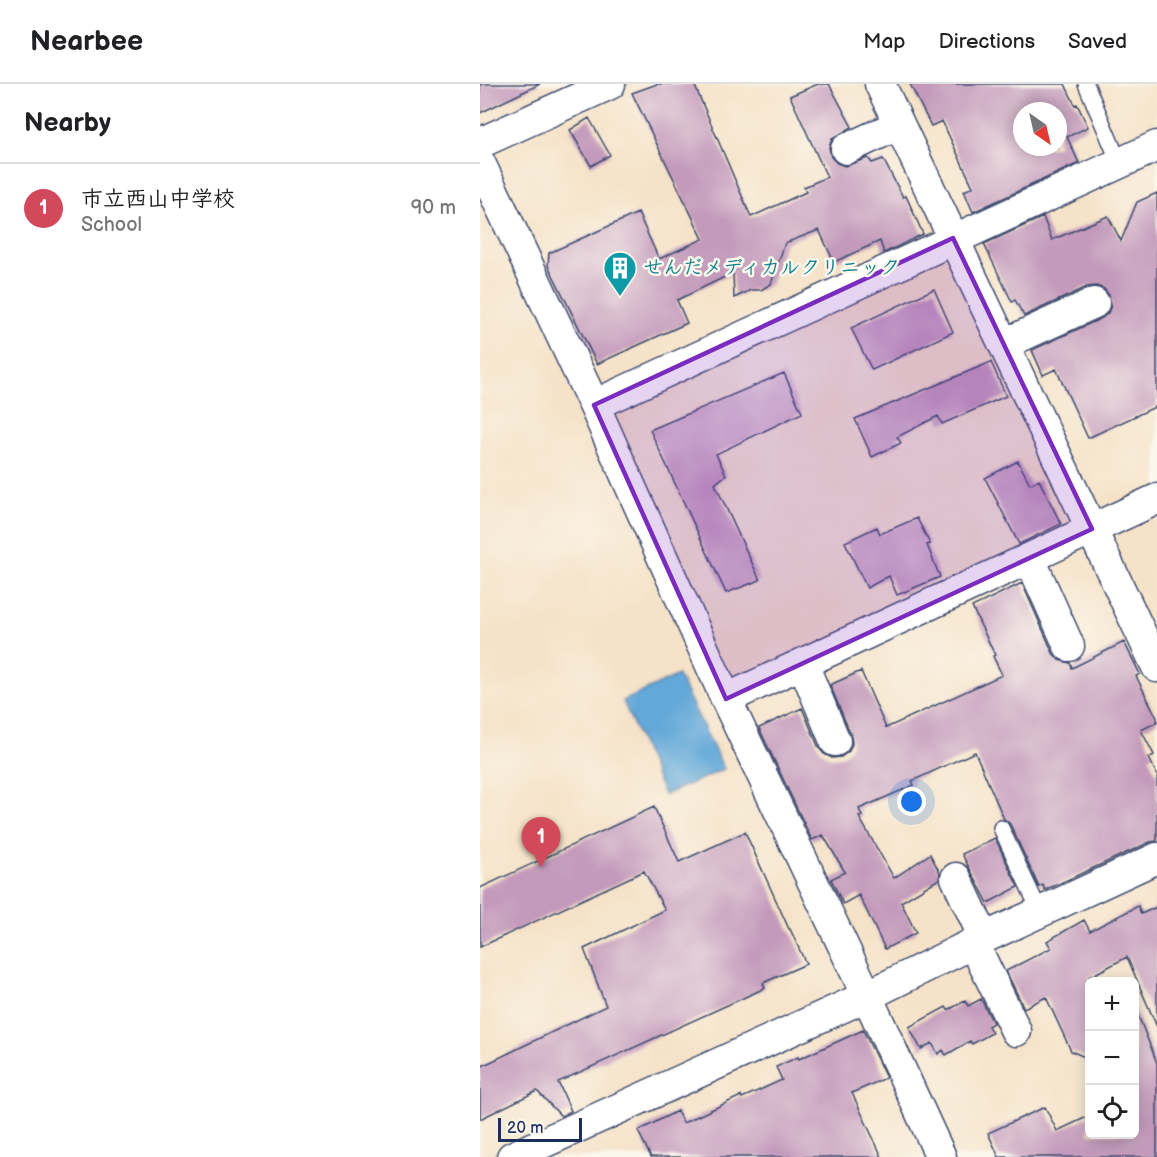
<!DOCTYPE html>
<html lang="en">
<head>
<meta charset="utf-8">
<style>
	body { margin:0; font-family:"Balsamiq Sans","Klee One",sans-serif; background:#f2f2f2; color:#202124 }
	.controls { position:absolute; right:18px; bottom:18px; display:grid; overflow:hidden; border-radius:9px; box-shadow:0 3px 15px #0003 }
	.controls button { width:54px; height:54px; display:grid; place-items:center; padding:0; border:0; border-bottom:2px solid #e0e0e0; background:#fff; color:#202124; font:30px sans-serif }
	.compass { position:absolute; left:533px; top:18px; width:54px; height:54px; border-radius:50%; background:#fff; box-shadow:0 3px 15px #0003; rotate:146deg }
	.scale { position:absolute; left:18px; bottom:15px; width:84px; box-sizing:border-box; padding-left:6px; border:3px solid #1b2f5e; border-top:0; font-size:16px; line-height:21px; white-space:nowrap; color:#1b2f5e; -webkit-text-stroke:4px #fbf7ec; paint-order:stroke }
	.you { position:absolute; left:432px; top:718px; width:21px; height:21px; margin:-15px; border:4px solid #fff; border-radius:50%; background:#1a73e8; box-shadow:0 0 0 9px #1a73e833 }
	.badge { display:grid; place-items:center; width:39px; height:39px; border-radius:50%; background:#d1495b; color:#fff; font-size:20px; font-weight:700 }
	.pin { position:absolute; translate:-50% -50px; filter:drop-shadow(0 2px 3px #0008) }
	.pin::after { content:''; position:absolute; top:32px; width:21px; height:18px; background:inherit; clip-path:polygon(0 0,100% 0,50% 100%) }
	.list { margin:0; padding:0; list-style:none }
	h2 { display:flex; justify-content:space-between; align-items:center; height:78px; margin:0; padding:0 24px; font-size:26px }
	h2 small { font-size:20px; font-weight:400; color:#757577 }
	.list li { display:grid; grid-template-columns:39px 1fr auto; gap:18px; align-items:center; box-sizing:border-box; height:90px; padding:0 24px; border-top:2px solid #e0e0e0 }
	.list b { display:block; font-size:22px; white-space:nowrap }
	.list p { margin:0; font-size:20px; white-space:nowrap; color:#757577 }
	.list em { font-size:20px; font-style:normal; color:#757577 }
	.icon { flex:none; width:33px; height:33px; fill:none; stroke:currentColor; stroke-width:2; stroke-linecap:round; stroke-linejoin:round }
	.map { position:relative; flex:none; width:677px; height:1073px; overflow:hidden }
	header { display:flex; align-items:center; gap:36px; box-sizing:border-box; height:84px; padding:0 30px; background:#fff; border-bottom:2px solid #e0e0e0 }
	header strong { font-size:28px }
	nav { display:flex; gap:33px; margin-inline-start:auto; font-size:21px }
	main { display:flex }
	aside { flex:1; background:#fff }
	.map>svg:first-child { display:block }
</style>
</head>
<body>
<header>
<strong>Nearbee</strong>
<nav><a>Map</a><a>Directions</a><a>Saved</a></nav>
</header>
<main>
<aside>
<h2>Nearby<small></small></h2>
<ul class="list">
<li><span class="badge">1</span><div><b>市立西山中学校</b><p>School</p></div><em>90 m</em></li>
</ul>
</aside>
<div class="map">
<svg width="677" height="1073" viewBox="0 0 677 1073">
	<rect width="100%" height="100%" fill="#fbf7ec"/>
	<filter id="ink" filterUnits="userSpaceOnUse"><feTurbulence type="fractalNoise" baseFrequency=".0167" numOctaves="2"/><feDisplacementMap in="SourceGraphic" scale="12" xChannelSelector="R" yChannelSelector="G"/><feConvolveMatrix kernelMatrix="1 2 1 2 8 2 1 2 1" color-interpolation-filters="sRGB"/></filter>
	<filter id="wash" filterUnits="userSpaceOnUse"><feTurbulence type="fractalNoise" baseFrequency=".008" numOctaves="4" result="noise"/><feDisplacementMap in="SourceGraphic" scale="24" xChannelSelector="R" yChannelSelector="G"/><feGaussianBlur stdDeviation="1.35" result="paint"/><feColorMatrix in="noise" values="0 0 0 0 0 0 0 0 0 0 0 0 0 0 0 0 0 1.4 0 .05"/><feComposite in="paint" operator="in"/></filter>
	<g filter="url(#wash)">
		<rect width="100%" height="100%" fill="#f5e2c8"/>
		<path fill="#62a8d8" stroke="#3e6c9b" stroke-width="1.5" d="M198 591 244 685 184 711 143 617Z"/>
		<g id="blocks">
			<path fill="#c39abb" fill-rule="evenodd" d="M0 0H60L0 29Z
				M177 0H214L271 133 326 108 324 103 347 93 310 12 338 0H349L372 43 352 55 349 63 351 73 357 79 365 82 388 74 392 79 403 75 423 113 426 112 443 150 404 169 400 157 354 178 339 146 305 159 291 200 281 206H271L254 214 253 189 197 216 207 239 117 280 68 181 69 169 158 129 179 175 223 155 152 9Z
				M430 0H585L595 21 597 20 608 43 587 53 599 79 493 128 484 107 493 103 462 37 451 42ZM542 27H578V63H542Z
				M109 34 130 71 111 82 90 46Z
				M677 109V322L608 354 576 285 563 291 552 266 622 234 628 229 631 221 629 211 624 205 616 202 607 203 544 232 535 216 532 218 504 160 563 133 572 156 628 132 641 157 657 118Z
				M454 205 473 248 392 286 371 244Z
				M511 278 526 312 462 340 458 332 417 353 421 359 392 373 375 335Z
				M304 289 322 329 236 370 246 391 235 400 280 496 246 509 170 346Z
				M538 377 550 400 559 396 581 440 539 460 505 394Z
				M437 434 450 460 447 461 460 493 417 511 409 492 387 504 365 458 397 443 400 450Z
				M542 499 573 569 579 576 590 579 592 584 644 558 660 590 656 592 677 634V638L661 646 674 671 669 674 677 691V757L670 758 574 802 565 806 563 801 559 803 530 740 524 735 495 668 432 697 434 701 379 725 382 732 379 733 414 794 450 770 460 789 459 795 421 818 436 849 405 865 379 811 363 820 351 795 365 788 343 751 332 756 279 644 322 624 339 664 344 670 352 674 361 673 369 667 372 660 371 651 350 601 381 587 406 644 522 591 513 572 515 571 492 523Z
				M174 723 199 778 265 748 309 845H310L326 880 283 899 285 904 78 998 91 1027 81 1032 57 1007 0 1035V983L126 922 104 865 185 826 164 787 0 863V804Z
				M515 754 538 803 508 819 482 770Z
				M658 822 661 830 677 823V943L647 873 609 893V975L591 967 566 913 544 924 526 887 571 864 567 857 604 836 610 847Z
				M501 915 513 939 508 942 512 949 492 960 490 957 466 971 463 966 458 970 452 959 441 965 429 943 466 923 468 926 485 917 488 922Z
				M654 926H656L677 979V1073H519L508 1049 565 1023 577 1047 609 1032V1050H654Z
				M383 946 406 994 372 1009 402 1073H171L158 1047 197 1027 203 1039 261 1012 262 1014 302 996 296 983 318 973 319 975Z"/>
		</g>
	</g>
	<g filter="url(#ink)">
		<use href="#blocks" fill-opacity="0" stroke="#3c4a6e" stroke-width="1.5"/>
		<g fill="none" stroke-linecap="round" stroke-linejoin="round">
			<defs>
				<path id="lane" d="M606 0 639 78
					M521 744 560 828"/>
				<path id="street" d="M400 0 677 583
					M0 59 130 0
					M366 65 418 41
					M0 79 114 321 246 615 387 912 461 1073
					M524 260 614 219
					M114 321 677 62
					M550 475 589 562
					M323 580 355 657
					M246 615 677 415
					M476 794 504 854
					M494 860 536 947
					M32 1073 387 912 504 854 677 774"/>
			</defs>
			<use href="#lane" stroke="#3c4a6e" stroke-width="18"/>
			<use href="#street" stroke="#3c4a6e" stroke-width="33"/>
			<use href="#lane" stroke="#fff" stroke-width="15"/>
			<use href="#street" stroke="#fff" stroke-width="30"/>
		</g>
	</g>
	<path fill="#7b2cbf" fill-opacity="0.2" stroke="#7b2cbf" stroke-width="4.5" stroke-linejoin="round" d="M473 154 612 445 246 615 114 321Z"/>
	<defs>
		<symbol id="building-pin" viewBox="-11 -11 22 30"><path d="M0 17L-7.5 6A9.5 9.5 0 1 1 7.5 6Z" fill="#0f9aa8" stroke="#fbf7ec"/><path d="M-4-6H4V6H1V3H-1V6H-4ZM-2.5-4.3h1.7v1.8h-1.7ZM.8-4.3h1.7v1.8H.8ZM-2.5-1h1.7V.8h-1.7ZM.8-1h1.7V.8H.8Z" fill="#fff"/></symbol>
	</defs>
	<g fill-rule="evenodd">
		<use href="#building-pin" x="121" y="165" width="38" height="52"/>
	</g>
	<g text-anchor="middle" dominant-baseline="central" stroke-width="5" stroke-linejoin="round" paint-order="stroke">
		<g font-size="20" font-weight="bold" fill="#0d838f" stroke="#fbf7ec" text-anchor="start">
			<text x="163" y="184">せんだメディカルクリニック</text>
		</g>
	</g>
</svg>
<div class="controls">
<button>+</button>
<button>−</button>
<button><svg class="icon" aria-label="locate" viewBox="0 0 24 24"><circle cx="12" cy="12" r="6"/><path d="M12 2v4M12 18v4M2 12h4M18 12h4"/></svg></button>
</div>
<svg class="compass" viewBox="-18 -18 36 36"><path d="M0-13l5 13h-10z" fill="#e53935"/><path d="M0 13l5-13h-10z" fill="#757577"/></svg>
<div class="scale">20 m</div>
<div class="you"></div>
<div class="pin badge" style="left:61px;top:783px">1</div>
</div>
</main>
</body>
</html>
